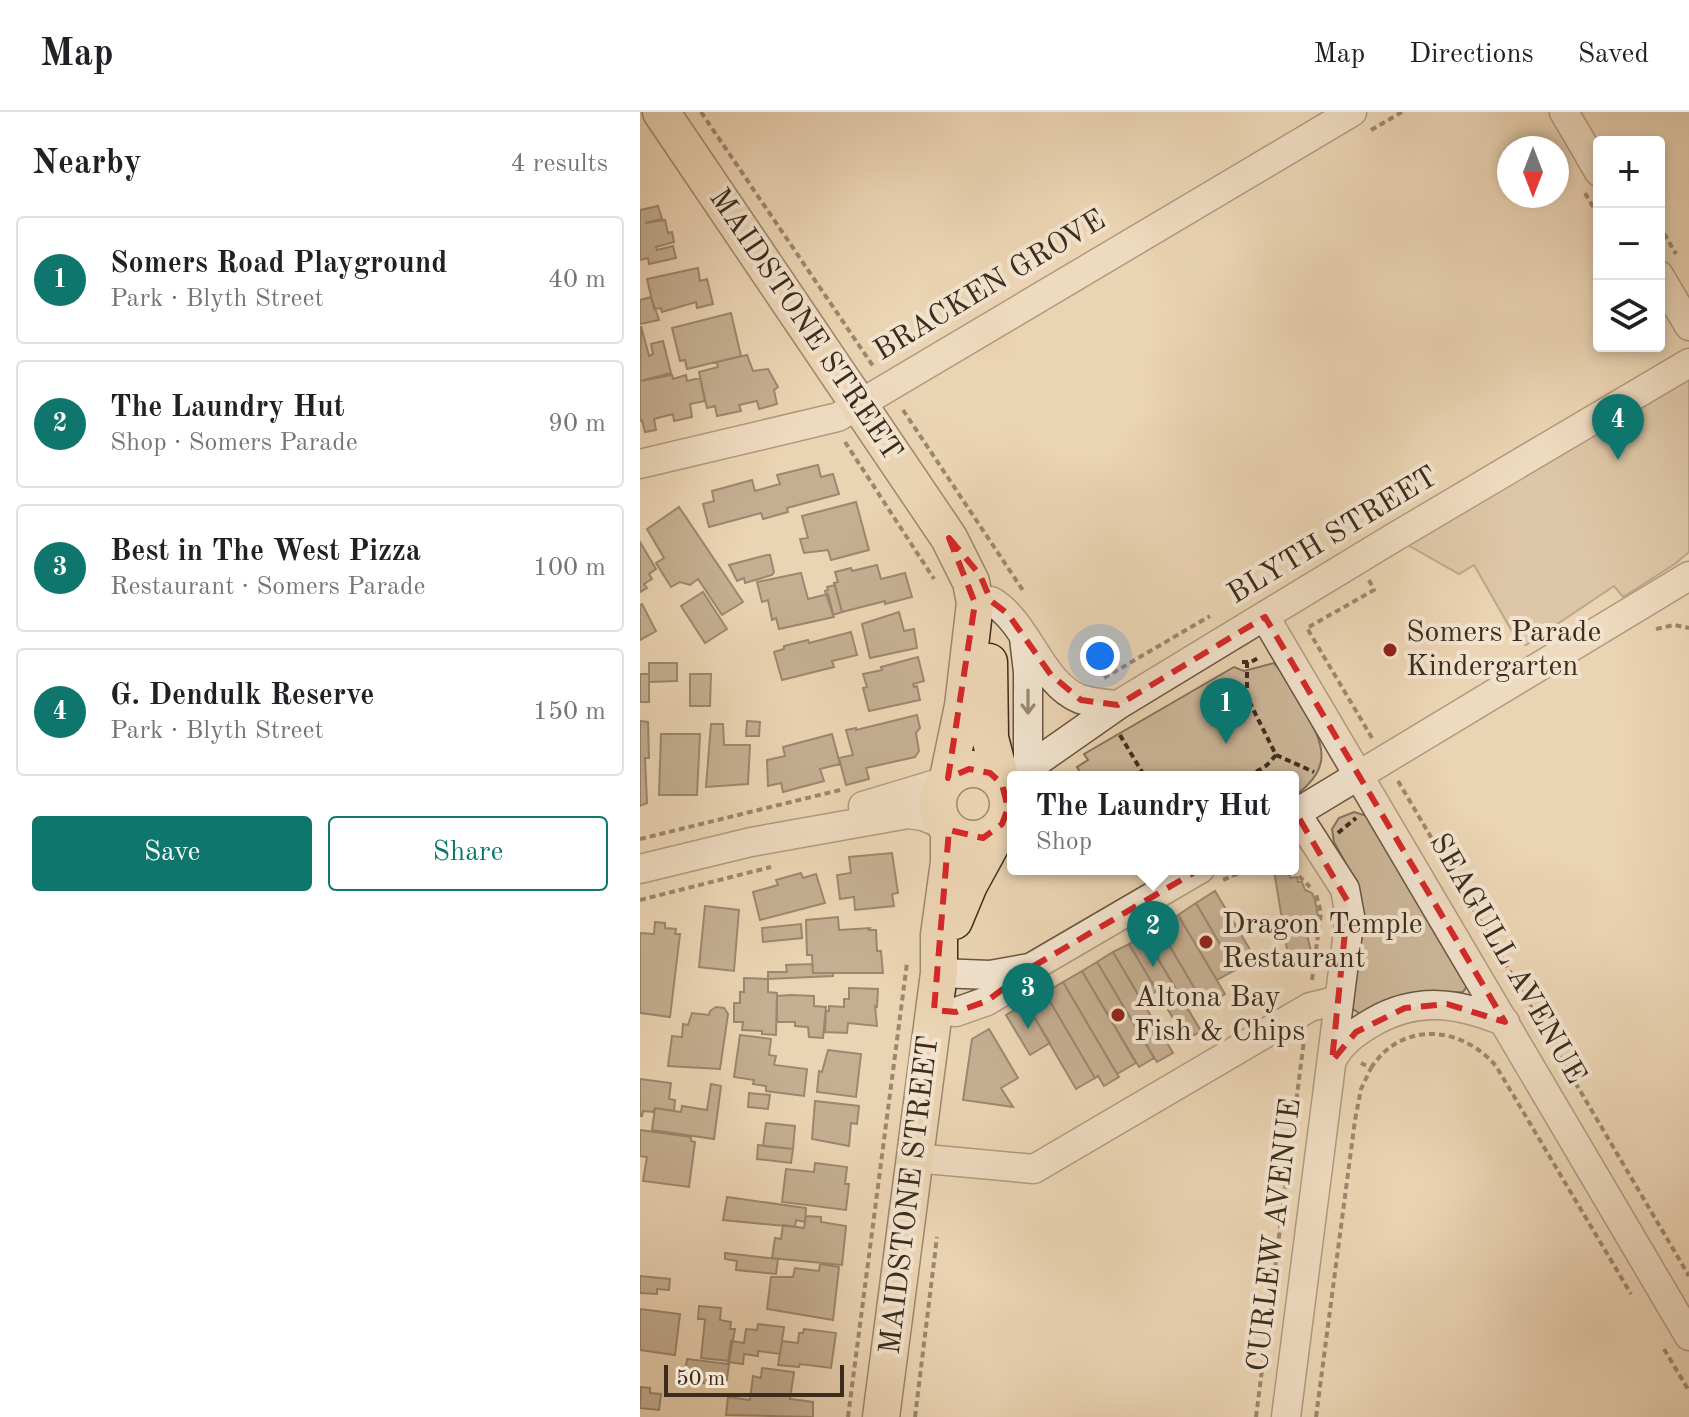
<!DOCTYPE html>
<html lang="en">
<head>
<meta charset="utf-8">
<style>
	body { margin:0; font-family:"Old Standard TT",serif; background:#f6f6f6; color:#202124 }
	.controls { position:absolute; right:24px; top:24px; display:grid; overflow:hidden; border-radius:8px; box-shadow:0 4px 12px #0003 }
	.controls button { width:72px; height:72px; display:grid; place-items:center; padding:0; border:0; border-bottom:2px solid #e0e0e0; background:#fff; color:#202124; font:40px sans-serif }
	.compass { position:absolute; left:857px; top:24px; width:72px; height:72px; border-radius:50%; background:#fff; box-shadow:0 4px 12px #0003; rotate:180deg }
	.scale { position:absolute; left:24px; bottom:20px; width:180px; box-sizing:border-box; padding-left:8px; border:4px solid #3d2c1e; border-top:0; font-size:22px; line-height:28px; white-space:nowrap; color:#3d2c1e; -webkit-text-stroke:6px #f2e3ce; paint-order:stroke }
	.you { position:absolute; left:460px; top:544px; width:28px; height:28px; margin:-20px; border:6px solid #fff; border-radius:50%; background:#1a73e8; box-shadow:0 0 0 12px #1a73e833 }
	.badge { display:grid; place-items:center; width:52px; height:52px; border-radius:50%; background:#0f766e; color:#fff; font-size:26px; font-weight:700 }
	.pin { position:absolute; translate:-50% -66px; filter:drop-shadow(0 2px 4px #0008) }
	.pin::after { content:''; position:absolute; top:42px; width:28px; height:24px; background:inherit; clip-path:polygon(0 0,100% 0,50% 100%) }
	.popup { position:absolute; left:367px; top:659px; width:292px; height:104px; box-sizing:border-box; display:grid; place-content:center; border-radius:8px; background:#fff; filter:drop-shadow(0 2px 6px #0005); font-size:26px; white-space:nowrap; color:#757577 }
	.popup b { font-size:30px; color:#202124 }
	.popup::after { content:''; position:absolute; left:50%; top:100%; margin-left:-16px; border:16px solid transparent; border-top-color:#fff }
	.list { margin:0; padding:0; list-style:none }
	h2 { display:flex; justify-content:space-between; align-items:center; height:104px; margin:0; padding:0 32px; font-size:34px }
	h2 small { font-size:26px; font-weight:400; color:#757577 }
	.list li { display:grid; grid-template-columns:52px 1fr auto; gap:24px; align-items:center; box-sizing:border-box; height:128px; margin:0 16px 16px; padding:0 16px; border:2px solid #e0e0e0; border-radius:8px }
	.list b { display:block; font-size:30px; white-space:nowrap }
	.list p { margin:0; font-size:26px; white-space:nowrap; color:#757577 }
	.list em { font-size:26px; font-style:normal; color:#757577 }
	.actions { display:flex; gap:16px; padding:24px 32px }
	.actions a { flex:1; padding:18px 0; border:2px solid #0f766e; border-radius:8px; text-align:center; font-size:28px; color:#0f766e }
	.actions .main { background:#0f766e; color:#fff }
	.icon { flex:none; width:44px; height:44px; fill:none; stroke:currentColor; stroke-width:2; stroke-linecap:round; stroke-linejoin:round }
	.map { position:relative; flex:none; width:1049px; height:1305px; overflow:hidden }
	header { display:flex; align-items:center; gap:48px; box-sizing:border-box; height:112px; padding:0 40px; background:#fff; border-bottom:2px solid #e0e0e0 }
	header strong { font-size:38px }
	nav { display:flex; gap:44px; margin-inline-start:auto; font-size:28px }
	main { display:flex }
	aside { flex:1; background:#fff }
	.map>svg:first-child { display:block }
</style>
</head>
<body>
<header>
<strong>Map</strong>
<nav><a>Map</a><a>Directions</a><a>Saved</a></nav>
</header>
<main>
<aside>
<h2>Nearby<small>4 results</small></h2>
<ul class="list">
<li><span class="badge">1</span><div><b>Somers Road Playground</b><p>Park · Blyth Street</p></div><em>40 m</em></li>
<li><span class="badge">2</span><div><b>The Laundry Hut</b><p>Shop · Somers Parade</p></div><em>90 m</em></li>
<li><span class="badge">3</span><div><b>Best in The West Pizza</b><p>Restaurant · Somers Parade</p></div><em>100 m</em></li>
<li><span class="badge">4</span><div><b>G. Dendulk Reserve</b><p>Park · Blyth Street</p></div><em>150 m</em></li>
</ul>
<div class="actions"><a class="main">Save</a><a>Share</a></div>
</aside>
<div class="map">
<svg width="1049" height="1305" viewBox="0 0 1049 1305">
	<rect width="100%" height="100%" fill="#ebd4b3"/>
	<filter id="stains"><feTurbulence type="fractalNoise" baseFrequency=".0025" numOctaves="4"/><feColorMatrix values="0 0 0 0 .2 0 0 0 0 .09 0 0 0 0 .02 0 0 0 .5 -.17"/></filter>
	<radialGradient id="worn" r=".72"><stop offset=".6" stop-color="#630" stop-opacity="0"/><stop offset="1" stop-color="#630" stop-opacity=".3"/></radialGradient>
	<path fill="#cdb79a" stroke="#85725c" stroke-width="2" d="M1049 263V440L1035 452 983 485 974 474 886 533 877 528 834 453 819 462 766 432Z
		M634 551C646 563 653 579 662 594 684 632 695 656 653 685V665H443L437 655 448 648 444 642 594 555 604 559Z
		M714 700 727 704 827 874 823 880 778 881 720 902 713 897 712 763 694 730 692 717 699 706Z"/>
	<path fill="#97836b" stroke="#3d2c1e" stroke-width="2" d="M18 94 22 107 5 111 25 108 28 121 32 120 34 130 16 135 17 138 33 134 36 146 9 152 8 146 0 148V98Z
		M58 156 60 169 67 167 73 192 57 196 56 190 22 200 21 196 14 197 7 167Z
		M11 185 19 208 0 212V188Z
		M91 201 101 244 47 257 45 248 40 249 32 216Z
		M1 214 9 244 13 242 11 232 23 229 31 261 0 269Z
		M107 243 113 259 128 257 138 275 134 278 137 292 119 297 117 289 99 293 101 299 77 304 75 294 67 296 59 260 78 255 77 250Z
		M32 263 33 267 46 263 47 269 60 266 65 289 50 292 52 305 34 309 33 302 14 307 16 318 5 320 2 308 0 309V269Z
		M178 353 181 365 193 362 199 382 147 396 148 400 123 407 121 401 69 415 63 392 74 389 72 379 112 368 115 379 140 372 137 363Z
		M216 390 229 438 191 448 188 438 164 441 160 427 168 426 162 404Z
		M39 395 103 490 82 503 58 467 50 473 40 470 31 475 16 451 24 446 7 417Z
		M0 430 16 457 9 462 12 467 4 472 7 476 0 480Z
		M127 443H130L134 460 132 463 105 471 104 466 97 469 89 453Z
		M237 453 241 467 265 461 272 485 245 492V489L202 500 194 471 198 470 195 460 211 456 212 459Z
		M161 461 168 487 188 482 194 505 139 517 136 506 132 508 128 488 122 490 117 470Z
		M195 473 202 500 193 503 185 479 188 478 187 475Z
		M63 480 87 517 65 531 41 494Z
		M2 492 16 519 0 528V493Z
		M259 500 264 519 274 517 277 536 230 546 222 512Z
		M211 520 217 543 192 549 194 555 142 568 134 540 144 537V534L168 528 169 531Z
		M278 545 284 569 273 572 274 575 277 574 280 588 229 599 223 576 227 575 223 562 242 558 241 555Z
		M9 551H37V569L9 570Z
		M0 562H9V590H0Z
		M50 562H71L70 594H50Z
		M277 603 280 616 276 621 279 639 275 645 226 656 229 667 206 673 199 646 213 643 206 618 216 616V618Z
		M0 609 8 610 9 646H5L7 691 0 694Z
		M107 609 120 610 119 624H106Z
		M71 612H83L84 633H110L108 672 66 675Z
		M21 622H60L57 683H19Z
		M192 622 200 652 180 657 184 669 143 680 141 671 128 674 127 648 145 644 143 635Z
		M252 741 258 781 252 782 254 794 215 798 214 785 200 787 197 763 211 761 209 745Z
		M642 757 649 761 650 766 657 765 658 770H662L665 778 672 781 675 788 678 804 676 822 667 823 671 839 648 843 634 759Z
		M161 761 163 766 176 762 185 791 120 808 113 780 138 773 136 768Z
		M575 779 615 846 595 858 556 791Z
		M556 791 595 858 577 868 538 803Z
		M65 794 99 798 94 859 59 855Z
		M538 803 585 882 564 893 518 814Z
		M198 805 199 818 230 816 229 818H236L237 839H241L243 861H173L172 843H167L166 808Z
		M15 810 25 811V816L36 817 35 822H40L30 905 0 901V821L14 822Z
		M161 812 162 826 123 830 122 816Z
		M518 814 562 889 548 898 504 823Z
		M504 823 561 919 546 928 489 832Z
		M489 832 517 879 501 888 473 840Z
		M473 840 533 941 517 950 457 850Z
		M457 850 514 946 499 955 442 859Z
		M172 852 173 861H193V864L128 867V860H147L146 853Z
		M442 859 496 951 477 962 423 870Z
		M104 866 128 867V880L137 881 136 923 122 922V919L102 918 103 910H94V891H100V880H104Z
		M423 870 479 965 464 974 458 964 455 966 405 881Z
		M209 876 238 877 237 895 235 894 237 914 208 911 207 921 185 920 186 899H189V894L204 895V887H209Z
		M405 881 455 966 436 977 386 891Z
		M151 883 174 884V894L186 895 183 926 169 925 168 915 155 914V910H137V884Z
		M386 891 410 931 390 943 366 903Z
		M76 895 84 896 88 902 80 957 28 954 32 924 42 925 43 912 48 913 52 901 69 903 70 899Z
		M349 917 378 966 361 976 373 995 323 988 332 927Z
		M100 923 131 927 129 943 136 944 134 953 167 957 164 984 126 979V974L113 972 114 968 94 965Z
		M188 938 221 942 216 985 177 980 179 959 182 960Z
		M0 967 31 971 29 987 35 988 34 999 15 996 13 1000 3 999 2 1004H0Z
		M71 972 81 974 74 1027 12 1018 15 996 41 1000 42 994 67 998Z
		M109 981 130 983 128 997 108 995Z
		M175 989 219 994 217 1012 211 1011 209 1034 172 1027Z
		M126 1011 155 1014 153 1037 123 1034Z
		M0 1018 51 1025V1029L55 1030 49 1075 3 1069 7 1045 0 1044Z
		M118 1033 153 1037 151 1051 117 1047Z
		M175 1051 207 1055 205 1072H209L206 1098 142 1090 146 1057 174 1060Z
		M87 1085 166 1096 165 1110 156 1108 155 1115 83 1108Z
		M166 1104 181 1105V1110L206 1114 202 1153 132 1146 135 1126 141 1127 143 1113 164 1116Z
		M85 1141 138 1147 136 1162 96 1158 97 1149 85 1147Z
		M180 1152 199 1155 193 1208 127 1197 131 1165H153L155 1156 179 1159Z
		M0 1164 30 1167 29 1178 17 1177V1182L0 1181Z
		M59 1194 81 1196 80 1208 91 1210 90 1217H95L89 1249 61 1246 65 1207H58Z
		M0 1197 40 1202 35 1243 0 1238Z
		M118 1212 144 1215 140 1242 118 1239V1244L104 1242 103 1252 88 1250 91 1229 104 1231 106 1217 117 1218Z
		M164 1217 196 1221 191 1256 160 1252 159 1255 138 1253 142 1229 158 1231 159 1221H163Z
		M47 1247 89 1252 86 1274 44 1268Z
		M122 1256 154 1260 150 1287 173 1290V1305L86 1303 88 1285 110 1288 113 1264 121 1266Z
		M1 1275 10 1276V1281L21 1282 19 1298 0 1296Z"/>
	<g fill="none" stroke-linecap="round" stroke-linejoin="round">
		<defs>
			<path id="minor" d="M924 0 959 60
				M1019 163 1049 214
				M0 352 198 305 712 0
				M351 489C388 510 400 571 440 587 452 591 466 592 478 593
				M625 505 1049 1224
				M384 526 388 560V656
				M379 665 388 656 478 593 753 426 1049 251
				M223 694 306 669
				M653 703 1049 464
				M0 757 111 730 268 702 283 704 303 712
				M299 861 350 863 389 856
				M294 898 316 900 347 889 364 879 392 855 560 757
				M692 948C701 930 716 920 733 910 778 884 819 891 865 910
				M275 1046 394 1057 670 895 699 888
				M646 1305 710 804 705 777 656 701"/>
			<path id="major" d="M21 0 309 426 331 470 335 491 323 594 308 666
				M349 550 350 626 362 672
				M298 692a35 35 0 1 1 70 0a35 35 0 1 1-70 0Z
				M314 809 329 773 364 709
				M241 1305 299 861V823L309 750V718"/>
		</defs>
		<use href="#minor" stroke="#685643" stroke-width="31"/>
		<use href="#major" stroke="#3d2c1e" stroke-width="39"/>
		<path stroke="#3d2c1e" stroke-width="4" stroke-dasharray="6 4" stroke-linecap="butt" d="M61 0 233 254
			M731 18 762 0
			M945 81 959 105
			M1019 113 1036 142
			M263 298 384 480
			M205 330 294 467
			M729 468 734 478 667 516 732 626
			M1016 517 1034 513 1049 516
			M602 550H611L620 545
			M607 550V585L636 643 627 653 608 665
			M464 566 570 504
			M480 623 505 665
			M636 643 674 660
			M758 669 1049 1164
			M698 721 716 706
			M0 727 204 677
			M652 757 670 775
			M583 768 608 757
			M0 788 131 755
			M672 868 681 801 676 782
			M731 956C762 908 822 914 856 954L991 1182
			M1024 1237 1049 1279
			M208 1305 267 851
			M275 1305 297 1125
			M616 1305 664 928
			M676 1305 715 1008 721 977 731 956 721 951"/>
		<use href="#minor" stroke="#f2e3ce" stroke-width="28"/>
		<use href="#major" stroke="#ebd4b3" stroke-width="36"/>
	</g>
	<defs><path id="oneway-shaft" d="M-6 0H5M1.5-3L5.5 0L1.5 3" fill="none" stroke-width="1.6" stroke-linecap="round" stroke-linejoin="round" transform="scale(2)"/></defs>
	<use stroke="#988876" href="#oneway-shaft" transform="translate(388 590) rotate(90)"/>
	<path d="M0 0H1049V1305H0ZM309 426 340 463 351 489 368 502 411 563 441 588 478 593 625 505 865 910 807 892 765 896 716 920 692 949 708 790 656 701 392 855 347 889 316 900 294 898 309 718 343 726 362 712 368 696 362 672 350 661 329 657 308 666 335 491Z" fill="#ebd4b3" fill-opacity=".55" fill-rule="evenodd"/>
	<path fill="none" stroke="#d62828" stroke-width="6" stroke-dasharray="16 10" stroke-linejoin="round" d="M309 426 340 463 351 489 368 502 411 563 441 588 478 593 625 505 865 910 807 892 765 896 716 920 692 949 708 790 656 701 392 855 347 889 316 900 294 898 309 718 343 726 362 712 368 696 362 672 350 661 329 657 308 666 335 491Z"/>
	<g fill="#8f2418" stroke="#f2e3ce" stroke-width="3">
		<circle cx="750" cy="538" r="8"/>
		<circle cx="566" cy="830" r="8"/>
		<circle cx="478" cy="903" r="8"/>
	</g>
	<g text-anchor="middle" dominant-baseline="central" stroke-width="8" stroke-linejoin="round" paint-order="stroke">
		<g font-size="30" fill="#3d2c1e" stroke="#f2e3ce">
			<text transform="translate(350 174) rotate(-31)">BRACKEN GROVE</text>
			<text transform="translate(165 213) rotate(56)">MAIDSTONE STREET</text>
			<text transform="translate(693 424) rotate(-31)">BLYTH STREET</text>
			<text transform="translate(867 847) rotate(60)">SEAGULL AVENUE</text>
			<text transform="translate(270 1083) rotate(-83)">MAIDSTONE STREET</text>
			<text transform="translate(635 1123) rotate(-83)">CURLEW AVENUE</text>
		</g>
		<g font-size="30" fill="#3d2c1e" stroke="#f2e3ce" text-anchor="start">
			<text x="766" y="521">Somers Parade<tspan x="766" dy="34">Kindergarten</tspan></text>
			<text x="582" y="813">Dragon Temple<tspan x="582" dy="34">Restaurant</tspan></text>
			<text x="494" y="886">Altona Bay<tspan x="494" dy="34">Fish &amp; Chips</tspan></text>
		</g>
	</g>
	<rect width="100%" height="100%" filter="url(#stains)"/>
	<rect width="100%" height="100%" fill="url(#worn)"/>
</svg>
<div class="controls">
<button>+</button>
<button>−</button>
<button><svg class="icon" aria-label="layers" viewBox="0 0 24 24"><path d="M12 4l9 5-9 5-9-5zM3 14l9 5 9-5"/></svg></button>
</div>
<svg class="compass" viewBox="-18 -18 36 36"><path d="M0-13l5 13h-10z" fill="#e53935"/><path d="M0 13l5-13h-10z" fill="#757577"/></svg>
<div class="scale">50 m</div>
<div class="you"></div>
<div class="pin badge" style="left:586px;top:632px">1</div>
<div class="pin badge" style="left:513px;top:855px">2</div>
<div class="popup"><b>The Laundry Hut</b>Shop</div>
<div class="pin badge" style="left:388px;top:917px">3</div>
<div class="pin badge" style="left:978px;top:348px">4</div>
</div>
</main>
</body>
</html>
